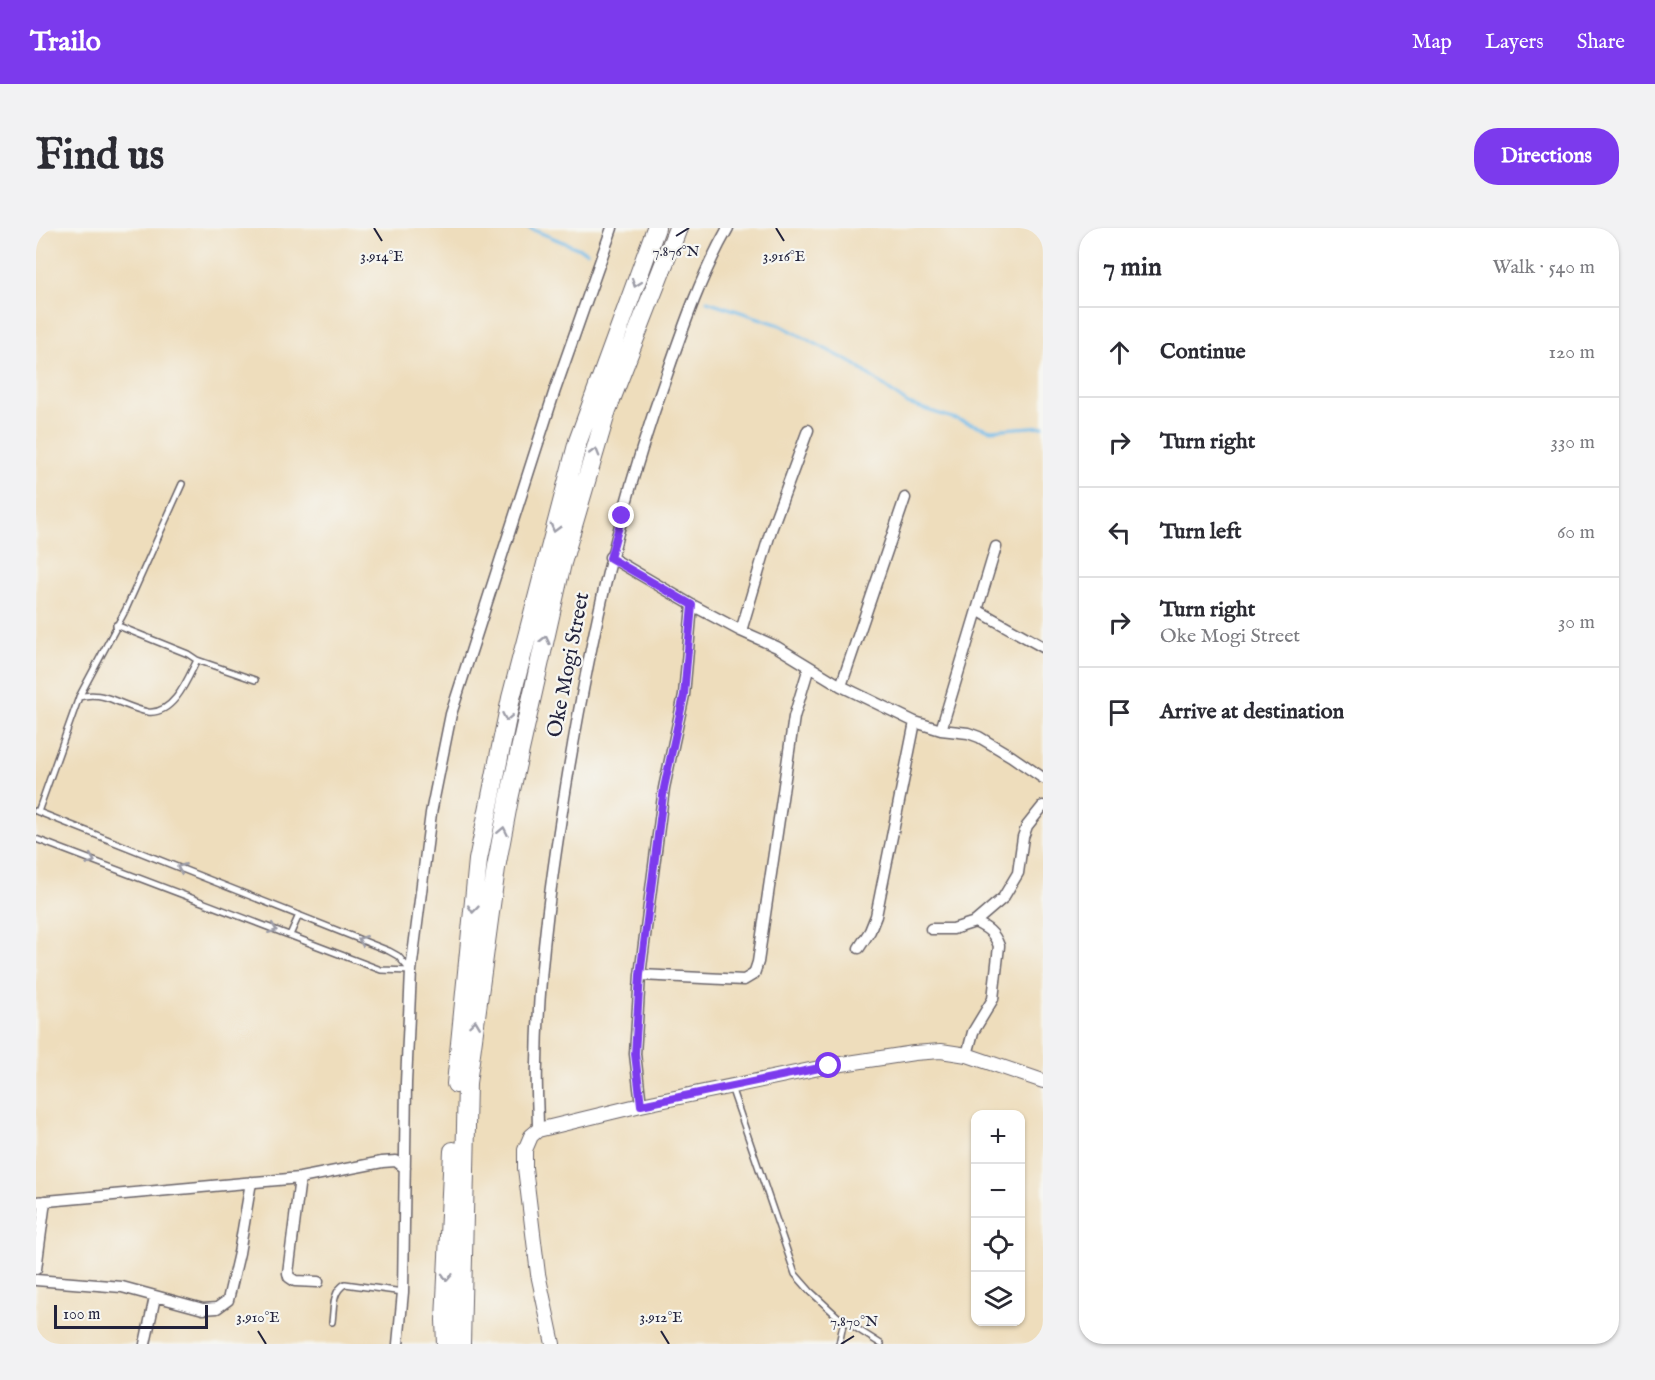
<!DOCTYPE html>
<html lang="en">
<head>
<meta charset="utf-8">
<style>
	body { margin:0; font-family:"IM FELL English",serif; background:#f2f2f3; color:#2b2b33 }
	.controls { position:absolute; right:18px; bottom:18px; display:grid; overflow:hidden; border-radius:12px; box-shadow:0 2px 4px #0004 }
	.controls button { width:54px; height:54px; display:grid; place-items:center; padding:0; border:0; border-bottom:2px solid #e1e1e2; background:#fff; color:#2b2b33; font:30px sans-serif }
	.scale { position:absolute; left:18px; bottom:15px; width:154px; box-sizing:border-box; padding-left:6px; border:3px solid #22223b; border-top:0; font-size:16px; line-height:21px; white-space:nowrap; color:#22223b; -webkit-text-stroke:4px #f6f6f2; paint-order:stroke }
	.stop { position:absolute; width:18px; height:18px; margin:-14px; border:4px solid #7c3aed; border-radius:50%; background:#fff }
	.stop.end { background:#7c3aed; border-color:#fff; box-shadow:0 2px 6px #0008 }
	.list { margin:0; padding:0; list-style:none }
	h2 { display:flex; justify-content:space-between; align-items:center; height:78px; margin:0; padding:0 24px; font-size:26px }
	h2 small { font-size:20px; font-weight:400; color:#7c7c81 }
	.list li { display:grid; grid-template-columns:39px 1fr auto; gap:18px; align-items:center; box-sizing:border-box; height:90px; padding:0 24px; border-top:2px solid #e1e1e2 }
	.list b { display:block; font-size:22px; white-space:nowrap }
	.list p { margin:0; font-size:20px; white-space:nowrap; color:#7c7c81 }
	.list em { font-size:20px; font-style:normal; color:#7c7c81 }
	.icon { flex:none; width:33px; height:33px; fill:none; stroke:currentColor; stroke-width:2; stroke-linecap:round; stroke-linejoin:round }
	.map { position:relative; flex:none; width:1007px; height:1116px; overflow:hidden; border-radius:24px }
	header { display:flex; align-items:center; gap:36px; box-sizing:border-box; height:84px; padding:0 30px; background:#7c3aed; color:#fff }
	header strong { font-size:28px }
	nav { display:flex; gap:33px; margin-inline-start:auto; font-size:21px }
	.intro { display:flex; align-items:center; justify-content:space-between; box-sizing:border-box; height:144px; padding:0 36px }
	h1 { margin:0; font-size:42px }
	.button { padding:15px 27px; border-radius:24px; background:#7c3aed; color:#fff; font-size:21px; font-weight:700 }
	main { display:flex; gap:36px; padding:0 36px }
	aside { flex:1; background:#fff; border-radius:24px; box-shadow:0 2px 4px #0004 }
	.map>svg:first-child { display:block }
</style>
</head>
<body>
<header>
<strong>Trailo</strong>
<nav><a>Map</a><a>Layers</a><a>Share</a></nav>
</header>
<div class="intro"><h1>Find us</h1><a class="button">Directions</a></div>
<main>
<div class="map">
<svg width="1007" height="1116" viewBox="0 0 1007 1116">
	<rect width="100%" height="100%" fill="#f6f6f2"/>
	<filter id="ink" filterUnits="userSpaceOnUse"><feTurbulence type="fractalNoise" baseFrequency=".0167" numOctaves="2"/><feDisplacementMap in="SourceGraphic" scale="12" xChannelSelector="R" yChannelSelector="G"/><feConvolveMatrix kernelMatrix="1 2 1 2 8 2 1 2 1" color-interpolation-filters="sRGB"/></filter>
	<filter id="wash" filterUnits="userSpaceOnUse"><feTurbulence type="fractalNoise" baseFrequency=".008" numOctaves="4" result="noise"/><feDisplacementMap in="SourceGraphic" scale="24" xChannelSelector="R" yChannelSelector="G"/><feGaussianBlur stdDeviation="1.35" result="paint"/><feColorMatrix in="noise" values="0 0 0 0 0 0 0 0 0 0 0 0 0 0 0 0 0 1.4 0 .05"/><feComposite in="paint" operator="in"/></filter>
	<g filter="url(#wash)">
		<rect width="100%" height="100%" fill="#eeddbc"/>
		<g fill="none" stroke-linecap="round" stroke-linejoin="round">
			<path stroke="#71bbea" stroke-width="3" d="M493 0 551 24
				M671 73 744 97 818 136 872 176 955 202 1007 198"/>
		</g>
	</g>
	<g filter="url(#ink)">
		<g fill="none" stroke-linecap="round" stroke-linejoin="round">
			<defs>
				<path id="lane" d="M80 397 152 426 161 432 219 452
					M43 469C57 465 68 468 80 473 90 477 101 482 112 484 138 487 152 450 161 432
					M0 583 353 723 362 728 374 742
					M2 584 43 469 90 381 146 256
					M0 611 345 742 375 743
					M254 707 263 687
					M695 859 759 1046 774 1063 801 1088 845 1116
					M296 1094C298 1079 296 1064 309 1056L367 1064
					M803 1116 808 1092"/>
				<path id="street" d="M574 329 656 377 705 403 741 419 805 458 879 494 905 502 932 505 943 509 975 528 1007 550
					M941 382 1007 419
					M705 403 735 302 772 202
					M805 458 869 270
					M905 502 960 319
					M895 701H917L939 694 967 670 982 645 987 609 991 598 1007 578
					M823 720 834 703 840 688 879 494
					M604 747 708 752 718 746 722 734 758 489 773 439
					M931 827 937 804 957 771 963 718C958 704 951 700 939 694
					M605 877 599 826 604 747 628 560 648 467 656 377
					M502 902C502 880 500 858 501 836 502 738 517 637 533 540 555 409 583 280 628 155 646 103 664 49 692 0
					M264 950 252 1045 253 1049 259 1053 282 1054
					M0 974 264 950 346 934 360 933 369 940
					M0 1041 9 973
					M0 1052 86 1059 167 1081 181 1080 192 1072 203 1025 215 954
					M109 1116 119 1069
					M362 1116 367 1064 370 855 375 743 395 585 415 486 519 162 576 0"/>
				<path id="secondary" d="M517 1116 502 1046 489 940V922L495 908 502 902 605 877 793 838 878 825 905 823 931 827 1007 853"/>
				<path id="highway" d="M420 856 442 632 475 470 542 213 620 0
					M410 1116 409 1092 417 923
					M425 1116 431 855 460 640 473 571 526 335 571 182 642 0"/>
			</defs>
			<use href="#lane" stroke="#696368" stroke-width="8"/>
			<use href="#street" stroke="#696368" stroke-width="13"/>
			<use href="#secondary" stroke="#696368" stroke-width="16"/>
			<use href="#highway" stroke="#696368" stroke-width="20"/>
			<use href="#lane" stroke="#fff" stroke-width="5"/>
			<use href="#street" stroke="#fff" stroke-width="10"/>
			<use href="#secondary" stroke="#fff" stroke-width="14"/>
			<use href="#highway" stroke="#fff" stroke-width="18"/>
		</g>
		<defs><path id="oneway-chevron" d="M-2-3.5L2.5 0L-2 3.5" fill="none" stroke-width="1.6" stroke-linecap="round" stroke-linejoin="round" transform="scale(1.5)"/></defs>
		<g stroke="#9c9ca7">
			<use href="#oneway-chevron" transform="translate(600 55) rotate(110)"/>
			<use href="#oneway-chevron" transform="translate(559 224) rotate(-74)"/>
			<use href="#oneway-chevron" transform="translate(519 300) rotate(105)"/>
			<use href="#oneway-chevron" transform="translate(509 412) rotate(-77)"/>
			<use href="#oneway-chevron" transform="translate(471 489) rotate(101)"/>
			<use href="#oneway-chevron" transform="translate(467 603) rotate(-79)"/>
			<use href="#oneway-chevron" transform="translate(55 632) rotate(21)"/>
			<use href="#oneway-chevron" transform="translate(145 640) rotate(-158)"/>
			<use href="#oneway-chevron" transform="translate(437 681) rotate(96)"/>
			<use href="#oneway-chevron" transform="translate(237 701) rotate(21)"/>
			<use href="#oneway-chevron" transform="translate(326 712) rotate(-158)"/>
			<use href="#oneway-chevron" transform="translate(439 796) rotate(-82)"/>
			<use href="#oneway-chevron" transform="translate(411 1049) rotate(93)"/>
		</g>
	</g>
	<g fill="none" stroke-linecap="round" stroke-linejoin="round" filter="url(#ink)">
		<path stroke="#7c3aed" stroke-width="8" d="M586 288 574 330 656 377 648 467 628 560 604 747 599 826 605 877 793 838"/>
	</g>
	<path fill="none" stroke="#22223b" stroke-width="2" d="M338 0 346 13M740 0 748 13M640 8 653 0M222 1103 230 1116M625 1103 633 1116M805 1116 818 1108"/>
	<g text-anchor="middle" dominant-baseline="central" stroke-width="4.5" stroke-linejoin="round" paint-order="stroke">
		<g font-size="21" fill="#22223b" stroke="#f6f6f2">
			<text transform="translate(533 437) rotate(-79)">Oke Mogi Street</text>
		</g>
	</g>
	<g font-size="15" text-anchor="middle" fill="#22223b" stroke="#f6f6f2" stroke-width="4.5" stroke-linejoin="round" paint-order="stroke">
		<text x="640" y="28">7.876°N</text>
		<text x="346" y="33">3.914°E</text>
		<text x="748" y="33">3.916°E</text>
		<text x="222" y="1094">3.910°E</text>
		<text x="625" y="1094">3.912°E</text>
		<text x="818" y="1098">7.870°N</text>
	</g>
</svg>
<div class="controls">
<button>+</button>
<button>−</button>
<button><svg class="icon" aria-label="locate" viewBox="0 0 24 24"><circle cx="12" cy="12" r="6"/><path d="M12 2v4M12 18v4M2 12h4M18 12h4"/></svg></button>
<button><svg class="icon" aria-label="layers" viewBox="0 0 24 24"><path d="M12 4l9 5-9 5-9-5zM3 14l9 5 9-5"/></svg></button>
</div>
<div class="scale">100 m</div>
<div class="stop" style="left:793px;top:838px"></div>
<div class="stop end" style="left:586px;top:288px"></div>
</div>
<aside>
<h2>7 min<small>Walk · 540 m</small></h2>
<ul class="list">
<li><svg class="icon" aria-label="ahead" viewBox="0 0 24 24"><path d="M12 20V5M6 11l6-6 6 6"/></svg><div><b>Continue</b></div><em>120 m</em></li>
<li><svg class="icon" aria-label="right" viewBox="0 0 24 24"><path d="M7 20v-9h11M14 6l5 5-5 5"/></svg><div><b>Turn right</b></div><em>330 m</em></li>
<li><svg class="icon" aria-label="left" viewBox="0 0 24 24"><path d="M17 20v-9H6M10 6l-5 5 5 5"/></svg><div><b>Turn left</b></div><em>60 m</em></li>
<li><svg class="icon" aria-label="right" viewBox="0 0 24 24"><path d="M7 20v-9h11M14 6l5 5-5 5"/></svg><div><b>Turn right</b><p>Oke Mogi Street</p></div><em>30 m</em></li>
<li><svg class="icon" aria-label="arrive" viewBox="0 0 24 24"><path d="M6 21V4h12l-3 4 3 4H6"/></svg><div><b>Arrive at destination</b></div></li>
</ul>
</aside>
</main>
</body>
</html>
